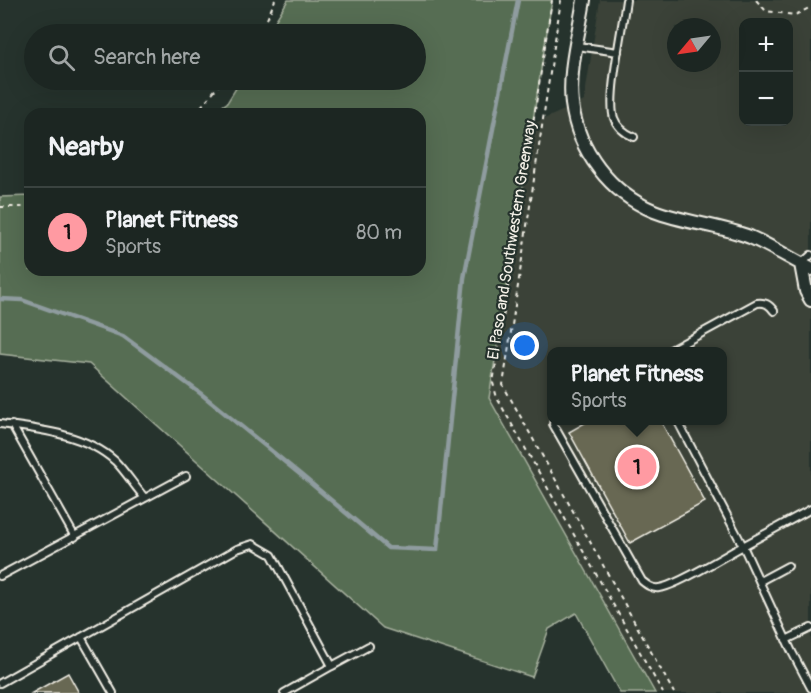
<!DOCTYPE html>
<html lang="en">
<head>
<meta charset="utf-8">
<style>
	body { margin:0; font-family:Pangolin,sans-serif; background:#252e2a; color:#f1f3f6 }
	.controls { position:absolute; right:18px; top:18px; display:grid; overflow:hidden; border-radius:12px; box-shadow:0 6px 24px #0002 }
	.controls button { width:54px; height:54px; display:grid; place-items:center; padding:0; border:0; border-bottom:2px solid #3a4340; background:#1c2622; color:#f1f3f6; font:30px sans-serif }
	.compass { position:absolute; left:667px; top:18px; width:54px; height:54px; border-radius:50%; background:#1c2622; box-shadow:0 6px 24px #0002; rotate:241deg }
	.you { position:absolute; left:525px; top:346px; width:21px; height:21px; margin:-15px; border:4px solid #fff; border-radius:50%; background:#1a73e8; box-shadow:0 0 0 9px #1a73e833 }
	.badge { display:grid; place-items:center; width:39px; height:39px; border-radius:50%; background:#ff9aa2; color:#111; font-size:20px; font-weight:700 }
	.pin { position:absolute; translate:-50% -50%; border:3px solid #fff; box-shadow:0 2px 6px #0006 }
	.popup { position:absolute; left:547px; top:347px; width:180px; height:78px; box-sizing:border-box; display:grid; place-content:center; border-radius:12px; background:#1c2622; filter:drop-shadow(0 2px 4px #0005); font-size:20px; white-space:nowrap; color:#a0a5a5 }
	.popup b { font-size:22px; color:#f1f3f6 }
	.popup::after { content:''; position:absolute; left:50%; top:100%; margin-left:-12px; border:12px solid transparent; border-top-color:#1c2622 }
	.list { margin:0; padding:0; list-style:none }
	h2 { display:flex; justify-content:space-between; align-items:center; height:78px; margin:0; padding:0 24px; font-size:26px }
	h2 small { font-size:20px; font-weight:400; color:#a0a5a5 }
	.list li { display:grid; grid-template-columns:39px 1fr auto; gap:18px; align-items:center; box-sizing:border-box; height:90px; padding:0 24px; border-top:2px solid #3a4340 }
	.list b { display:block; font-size:22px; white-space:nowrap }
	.list p { margin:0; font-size:20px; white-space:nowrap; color:#a0a5a5 }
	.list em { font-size:20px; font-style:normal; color:#a0a5a5 }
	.icon { flex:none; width:33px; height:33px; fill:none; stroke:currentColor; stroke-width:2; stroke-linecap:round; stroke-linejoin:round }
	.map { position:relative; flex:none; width:811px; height:693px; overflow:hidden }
	.search { position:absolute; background:#1c2622; box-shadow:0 6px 24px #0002; left:24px; top:24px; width:402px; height:66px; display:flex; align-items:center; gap:15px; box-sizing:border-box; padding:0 21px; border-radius:33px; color:#a0a5a5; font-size:22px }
	.panel { position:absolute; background:#1c2622; box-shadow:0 6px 24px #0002; left:24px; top:108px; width:402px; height:168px; border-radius:18px }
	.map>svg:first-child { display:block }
</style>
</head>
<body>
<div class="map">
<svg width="811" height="693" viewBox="0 0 811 693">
	<rect width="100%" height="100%" fill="#26332d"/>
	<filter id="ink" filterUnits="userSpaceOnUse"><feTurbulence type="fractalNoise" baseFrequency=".0167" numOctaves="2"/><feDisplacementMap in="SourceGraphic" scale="12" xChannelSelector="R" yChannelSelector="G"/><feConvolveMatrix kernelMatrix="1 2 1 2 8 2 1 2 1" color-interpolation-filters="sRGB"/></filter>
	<g filter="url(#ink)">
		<path fill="#3a4338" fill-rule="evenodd" d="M600 0H811V693H655L489 398 533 124 584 101ZM744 22H788V122H744ZM676 27H712V63H676ZM552 352H722V420H552Z"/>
		<path fill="#566d52" stroke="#a5af9d" stroke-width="1.5" d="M288 0H552L489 398 655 693H620L576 613 549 629 532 677 383 628 89 364 0 354V197L30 196V270H420V114H210L227 103 241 80H416V34H267Z"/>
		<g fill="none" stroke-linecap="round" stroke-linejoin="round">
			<path stroke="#8f9c9f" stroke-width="4.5" d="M0 299 22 300 123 336 200 393 301 475 388 548 437 550 464 278 518 0"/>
		</g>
		<path fill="#686852" stroke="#f4f1e8" stroke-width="1.5" d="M590 420H660L705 502 630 543 569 432Z
			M68 673 79 693H32Z"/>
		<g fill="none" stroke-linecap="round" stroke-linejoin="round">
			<defs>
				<path id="lane" d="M626 0C623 24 607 99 614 118 617 127 625 133 634 137
					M577 46 618 52
					M801 264 811 255
					M667 352 757 303C765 302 769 304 774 311
					M554 420 553 424 642 581C647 585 652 589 659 588 675 587 726 555 743 546L677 420
					M0 424C38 429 86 434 115 461 126 472 135 487 145 498
					M12 425 75 537
					M811 509 743 546 792 652 811 688
					M0 576 186 476
					M760 581 788 566
					M81 637 113 693
					M786 640 811 628
					M0 683 237 549 253 544 272 555 332 666 369 646
					M284 693 332 666"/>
				<path id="street" d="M584 0C579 33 568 70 572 104 578 151 610 193 654 211 685 223 719 225 750 237 771 246 791 259 811 269
					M801 264 806 291 811 300"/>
			</defs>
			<use href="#lane" stroke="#f4f1e8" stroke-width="10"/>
			<use href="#street" stroke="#f4f1e8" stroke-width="16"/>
			<path stroke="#f4f1e8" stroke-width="2" stroke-dasharray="4.5 4.5" stroke-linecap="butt" d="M552 0 493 383 497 398 663 693
				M561 0 503 385 674 693
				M756 0 766 11 795 15 811 7
				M257 34 265 24 275 0
				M195 114 223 80
				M0 207H30"/>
			<use href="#lane" stroke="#26332d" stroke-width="6"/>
			<use href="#street" stroke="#26332d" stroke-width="12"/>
		</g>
	</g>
	<g text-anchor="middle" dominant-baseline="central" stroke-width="4.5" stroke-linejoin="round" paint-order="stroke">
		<g font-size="16" fill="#f4f1e8" stroke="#26332d">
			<text transform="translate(512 240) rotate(-81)">El Paso and Southwestern Greenway</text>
		</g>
	</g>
</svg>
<div class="controls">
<button>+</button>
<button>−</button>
</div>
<svg class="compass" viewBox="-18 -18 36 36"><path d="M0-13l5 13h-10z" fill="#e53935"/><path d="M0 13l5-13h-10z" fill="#a0a5a5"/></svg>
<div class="you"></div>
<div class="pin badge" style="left:637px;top:467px">1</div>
<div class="popup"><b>Planet Fitness</b>Sports</div>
<div class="search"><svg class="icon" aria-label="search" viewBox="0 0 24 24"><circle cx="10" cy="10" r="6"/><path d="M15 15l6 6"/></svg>Search here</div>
<section class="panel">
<h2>Nearby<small></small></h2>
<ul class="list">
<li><span class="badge">1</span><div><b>Planet Fitness</b><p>Sports</p></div><em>80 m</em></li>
</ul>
</section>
</div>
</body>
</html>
